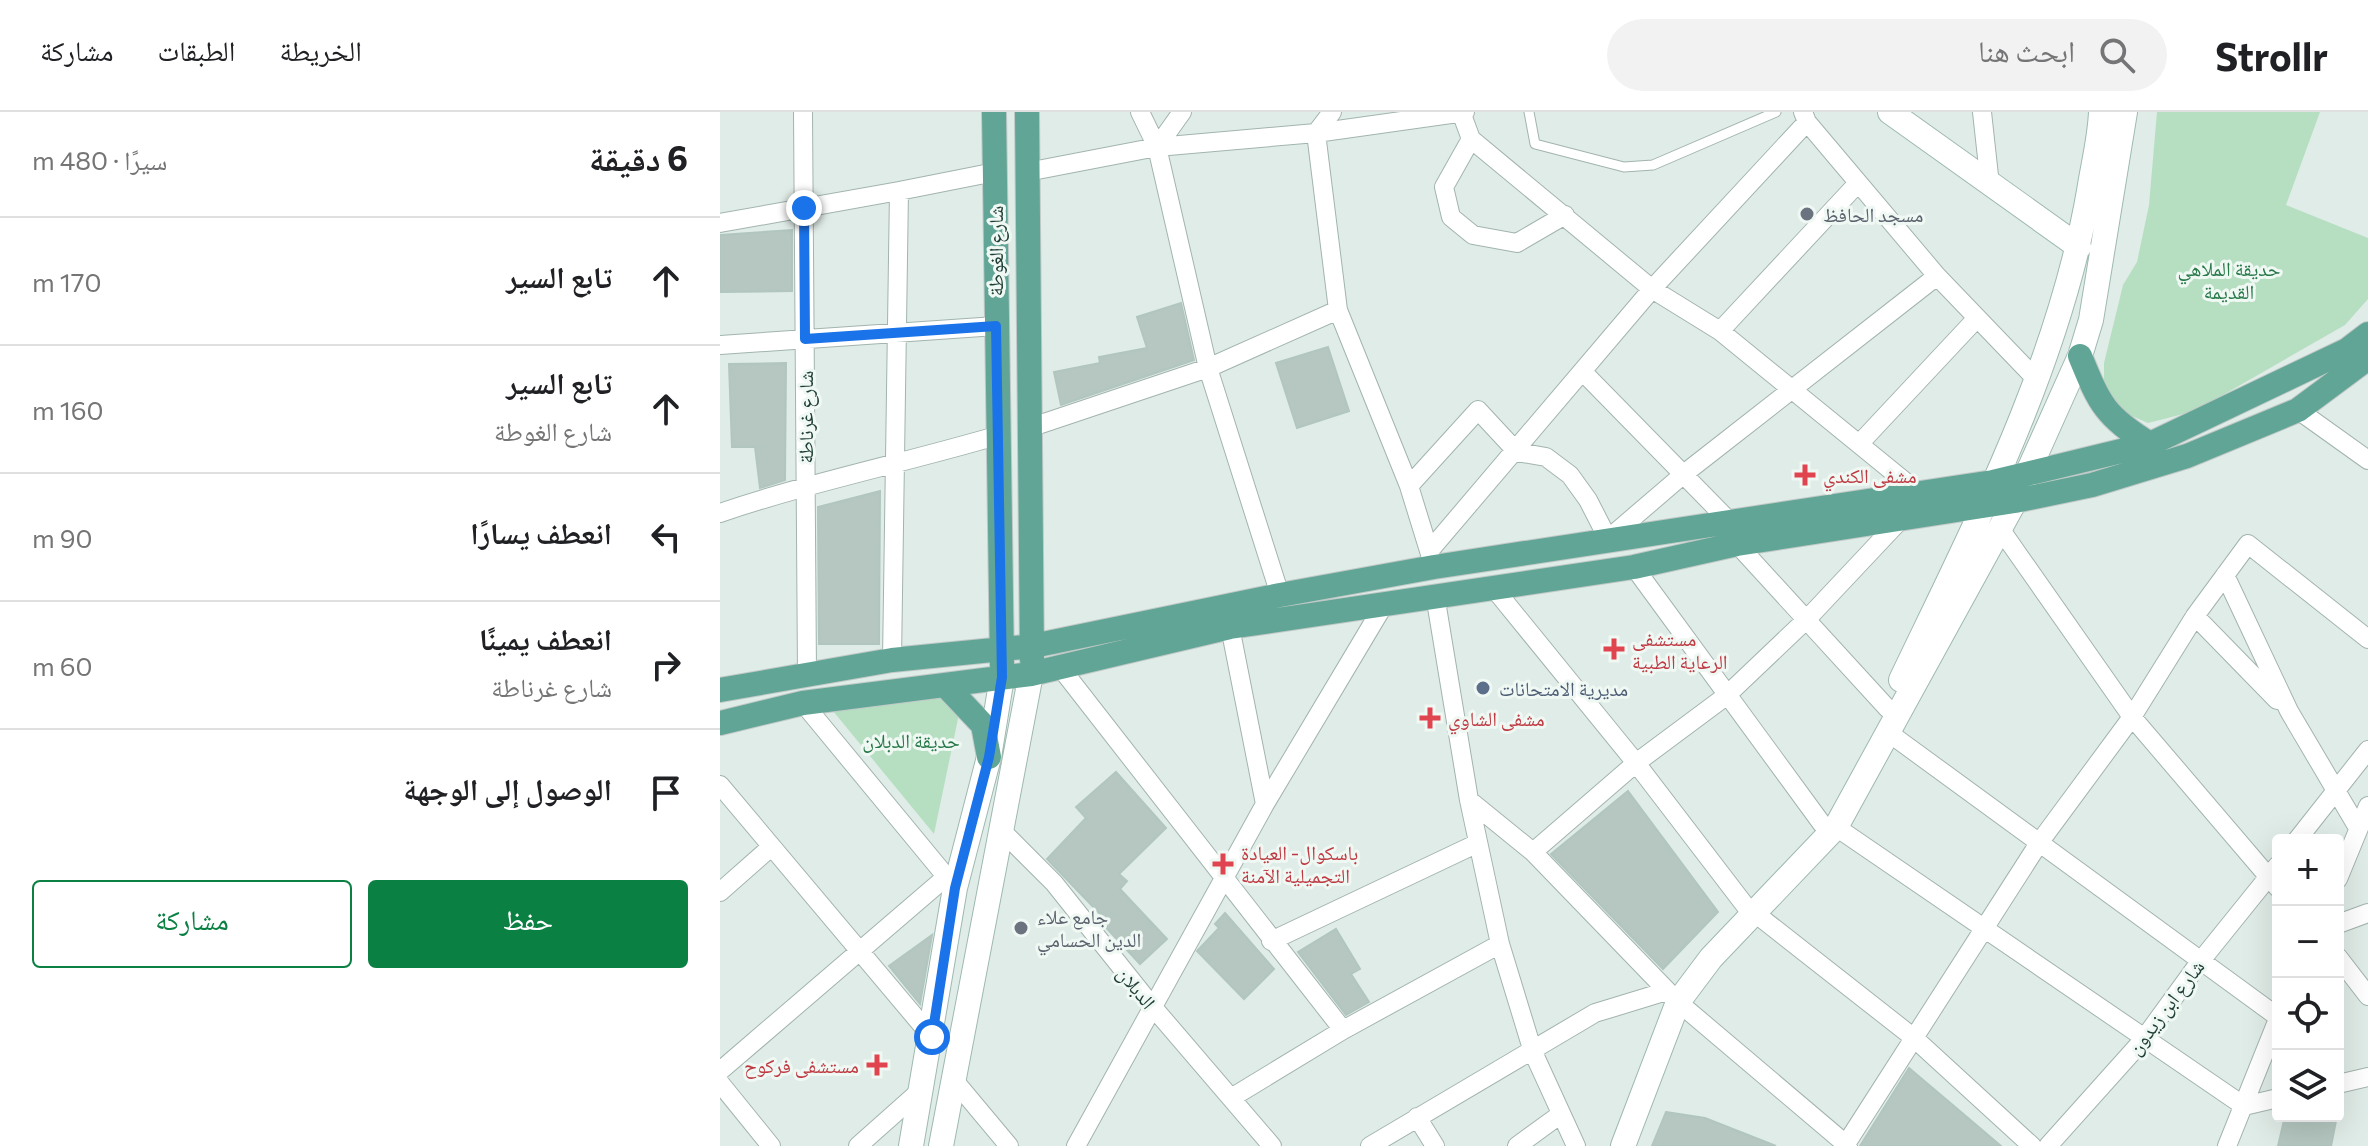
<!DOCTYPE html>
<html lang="ar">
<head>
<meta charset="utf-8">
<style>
	body { margin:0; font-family:Commissioner,"Noto Naskh Arabic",sans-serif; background:#f2f2f2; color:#202124; direction:rtl }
	.controls { position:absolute; right:24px; bottom:24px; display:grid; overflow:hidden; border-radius:8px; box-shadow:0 8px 32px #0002 }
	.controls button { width:72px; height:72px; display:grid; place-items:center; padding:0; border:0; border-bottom:2px solid #e0e0e0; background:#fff; color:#202124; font:40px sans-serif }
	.stop { position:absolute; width:24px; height:24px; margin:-18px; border:6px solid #1a73e8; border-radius:50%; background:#fff }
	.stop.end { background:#1a73e8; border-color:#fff; box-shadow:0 2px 8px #0008 }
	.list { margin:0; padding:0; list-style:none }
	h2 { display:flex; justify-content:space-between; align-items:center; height:104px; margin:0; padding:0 32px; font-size:34px }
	h2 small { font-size:26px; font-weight:400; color:#757577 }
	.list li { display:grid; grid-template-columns:52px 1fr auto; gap:24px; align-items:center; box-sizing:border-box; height:128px; padding:0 32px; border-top:2px solid #e0e0e0 }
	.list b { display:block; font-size:30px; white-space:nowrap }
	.list p { margin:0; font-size:26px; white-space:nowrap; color:#757577 }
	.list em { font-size:26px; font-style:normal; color:#757577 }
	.actions { display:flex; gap:16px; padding:24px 32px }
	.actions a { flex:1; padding:18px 0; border:2px solid #0b8043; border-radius:8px; text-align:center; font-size:28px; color:#0b8043 }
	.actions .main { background:#0b8043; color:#fff }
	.icon { flex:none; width:44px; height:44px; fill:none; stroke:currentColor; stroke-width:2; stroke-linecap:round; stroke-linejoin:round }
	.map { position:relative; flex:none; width:1648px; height:1034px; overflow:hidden; direction:ltr }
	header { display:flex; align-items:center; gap:48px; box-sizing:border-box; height:112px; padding:0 40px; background:#fff; border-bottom:2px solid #e0e0e0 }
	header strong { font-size:38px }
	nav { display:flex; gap:44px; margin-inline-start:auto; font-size:28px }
	.search { width:560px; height:72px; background:#f2f2f2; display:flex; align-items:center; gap:20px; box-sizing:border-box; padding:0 28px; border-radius:44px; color:#757577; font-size:30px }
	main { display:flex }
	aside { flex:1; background:#fff }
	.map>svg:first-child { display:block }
</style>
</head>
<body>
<header>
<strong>Strollr</strong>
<div class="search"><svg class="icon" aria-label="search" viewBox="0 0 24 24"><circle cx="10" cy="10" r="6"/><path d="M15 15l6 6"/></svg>ابحث هنا</div>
<nav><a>الخريطة</a><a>الطبقات</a><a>مشاركة</a></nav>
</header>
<main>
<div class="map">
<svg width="1648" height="1034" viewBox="0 0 1648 1034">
	<rect width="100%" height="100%" fill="#e0ece7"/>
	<path fill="#b6dfc2" d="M1437 0H1600L1566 93 1648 126V187L1625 213 1475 299 1428 311 1405 301 1384 279V251L1403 173 1417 150 1429 93Z
		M223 583 239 602 214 722 113 599Z"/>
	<path fill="#b5c7c0" stroke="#b1c6be" stroke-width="2" d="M72 118V179L0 180V123Z
		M461 191 474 248 341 293 334 260 380 251 379 245 427 236 417 205Z
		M608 235 629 299 577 316 556 251Z
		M66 251 65 368 40 376 35 335H12L9 252Z
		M160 379 159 532H99L98 395Z
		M396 660 446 716 399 762 407 769 400 777 447 827 420 852 378 807 382 804 327 747 366 706 356 695Z
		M908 679 998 800 943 857 831 742Z
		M505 801 554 857 524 887 477 839 499 816 495 812Z
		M616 817 640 857 631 862 649 890 626 903 578 840Z
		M212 823 200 892 169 854Z
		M1189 956 1241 1000 1281 1034H1140Z
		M946 1000 985 1006 1056 1034H932Z
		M1565 1004H1617L1611 1034H1558Z"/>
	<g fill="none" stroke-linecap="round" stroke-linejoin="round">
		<defs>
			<path id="lane" d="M809 0 815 32 904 55 933 53 1056 0"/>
			<path id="street" d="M83 0 87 562
				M420 0 437 35
				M462 0 437 35 488 256 560 483
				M612 0 596 21 745 0
				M741 0 751 27 932 177 1000 219 1199 381
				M1083 0 1087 10 1217 164 1317 268
				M1262 0 1270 73
				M751 27 724 75 731 105 753 123 797 131 845 103
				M307 60 437 35 596 21 618 198
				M0 111 179 79
				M1000 219 1138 71
				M0 233 276 214
				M863 260 1010 410
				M1578 298 1648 348
				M312 315 488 256 618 198 689 374 714 455
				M1140 331 1257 206
				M689 374 758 298 797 340 826 345 850 363 868 388 888 427 965 361 1217 164
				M0 401C91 370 184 351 276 324
				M1281 418 1412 605 1558 776
				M1017 432 1168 597
				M711 437 932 177 1087 10
				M914 455 1102 712
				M1505 463 1569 599 1638 716
				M772 474 916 651 1027 796
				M715 483 749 688 813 740 958 890 1128 1034
				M1475 504 1557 588
				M510 515 545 692
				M172 548 179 79 275 60
				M340 555 623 918
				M83 591 234 774
				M1169 621 1558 905
				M0 673 212 925
				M749 688 780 832 813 940 856 1034
				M1116 715 1524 994 1558 986
				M282 719 334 771 432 894 552 1034
				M1577 728 1648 638
				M813 740 916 651 1006 584 1088 506 1184 404
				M1618 767 1648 694
				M0 780 51 735
				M1036 802 1194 926 1312 1034
				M1618 812 1648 801
				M551 829 758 731
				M1618 845 1648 884
				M0 959 226 765
				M233 967 289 1034
				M0 971 51 1034
				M1618 972 1648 965
				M511 986 623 918 780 832
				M697 1005 715 1034
				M1126 1032 1319 731 1412 605 1475 504 1528 432 1648 527
				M138 1034 201 978
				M356 1034 545 692 665 491
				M650 1034 875 901 947 879
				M797 1034 841 1002
				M1328 1034 1423 928 1479 851 1558 753
				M1507 1034 1558 907"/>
			<path id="secondary" d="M1170 0 1359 135
				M1181 568C1256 411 1339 252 1369 79 1373 53 1380 26 1381 0
				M191 1034 235 776 269 645 282 565
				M221 1034 311 562
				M903 1034 958 890 991 846 1116 715 1295 389 1360 244 1371 208 1405 0"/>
			<path id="primary" d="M274 0 282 553
				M307 0 312 548
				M1360 244C1380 293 1385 304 1430 332
				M225 573 263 613 269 645
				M0 578 172 548 313 534 560 483 714 455 1273 370 1430 332 1627 238 1648 222
				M0 611 83 591 311 562 510 515 914 455 1017 432 1295 389 1372 373 1467 344 1578 298 1648 246"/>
		</defs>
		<use href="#lane" stroke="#a2b4ae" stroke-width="11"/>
		<use href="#street" stroke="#a2b4ae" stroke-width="20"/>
		<use href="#secondary" stroke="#9db9b0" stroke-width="26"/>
		<use href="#primary" stroke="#c0c9c7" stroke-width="26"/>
		<use href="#lane" stroke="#fff" stroke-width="9"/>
		<use href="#street" stroke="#fff" stroke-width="18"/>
		<use href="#secondary" stroke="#fff" stroke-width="24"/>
		<use href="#primary" stroke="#60a595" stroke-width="24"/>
	</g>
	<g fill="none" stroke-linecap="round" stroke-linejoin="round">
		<path stroke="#1a73e8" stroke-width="10" d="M84 96 85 227 276 214 282 565 269 645 235 776 212 925"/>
	</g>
	<g fill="#6b7280" stroke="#f0f8f4" stroke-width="3">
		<circle cx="1087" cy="102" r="8"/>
		<circle cx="301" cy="816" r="8"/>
	</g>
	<g fill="#e0444e" stroke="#f0f8f4" stroke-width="3">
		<path d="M1081 351h8v8h8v8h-8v8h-8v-8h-8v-8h8z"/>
		<path d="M890 525h8v8h8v8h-8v8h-8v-8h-8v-8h8z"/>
		<path d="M706 594h8v8h8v8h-8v8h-8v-8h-8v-8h8z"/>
		<path d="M499 740h8v8h8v8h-8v8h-8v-8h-8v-8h8z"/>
		<path d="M153 941h8v8h8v8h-8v8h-8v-8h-8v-8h8z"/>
	</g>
	<circle fill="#5c6f8a" stroke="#f0f8f4" stroke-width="3" cx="763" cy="576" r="8"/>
	<g text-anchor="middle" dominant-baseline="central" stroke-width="6" stroke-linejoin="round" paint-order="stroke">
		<g font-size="20" fill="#5b616d" stroke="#f0f8f4" text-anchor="start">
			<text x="1103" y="102">مسجد الحافظ</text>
			<text x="317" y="804">جامع علاء<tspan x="317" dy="23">الدين الحسامي</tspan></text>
		</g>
		<g font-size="20" fill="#1f3e36" stroke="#f0f8f4">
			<text transform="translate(275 139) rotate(-90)">شارع الغوطة</text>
			<text transform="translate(85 305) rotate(-90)">شارع غرناطة</text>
			<text transform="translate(417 875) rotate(51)">الدبلان</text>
			<text transform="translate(1445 895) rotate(-53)">شارع ابن زيدون</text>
		</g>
		<g font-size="20" fill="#267848" stroke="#f0f8f4">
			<text x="1509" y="156">حديقة الملاهي<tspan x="1509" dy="23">القديمة</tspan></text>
			<text x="191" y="628">حديقة الدبلان</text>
		</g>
		<g font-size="20" fill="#be3a42" stroke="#f0f8f4" text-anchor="start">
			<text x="1103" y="363">مشفى الكندي</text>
			<text x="912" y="526">مستشفى<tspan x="912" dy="23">الرعاية الطبية</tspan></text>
			<text x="728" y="606">مشفى الشاوي</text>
			<text x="521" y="740">باسكوال- العيادة<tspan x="521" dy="23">التجميلية الآمنة</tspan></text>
			<text x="139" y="953" text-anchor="end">مستشفى فركوح</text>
		</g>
		<g font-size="20" fill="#4e5e75" stroke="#f0f8f4" text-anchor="start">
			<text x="779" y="576">مديرية الامتحانات</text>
		</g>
	</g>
</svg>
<div class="controls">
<button>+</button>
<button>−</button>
<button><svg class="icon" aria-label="locate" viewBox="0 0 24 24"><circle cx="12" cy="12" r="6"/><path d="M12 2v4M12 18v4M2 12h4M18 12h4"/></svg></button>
<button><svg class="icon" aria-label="layers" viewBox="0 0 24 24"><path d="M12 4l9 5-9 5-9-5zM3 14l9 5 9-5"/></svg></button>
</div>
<div class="stop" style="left:212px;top:925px"></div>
<div class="stop end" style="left:84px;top:96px"></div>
</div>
<aside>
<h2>6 دقيقة<small>سيرًا · 480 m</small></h2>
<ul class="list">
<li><svg class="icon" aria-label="ahead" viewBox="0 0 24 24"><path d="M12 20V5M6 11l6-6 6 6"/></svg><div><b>تابع السير</b></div><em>170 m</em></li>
<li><svg class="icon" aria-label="ahead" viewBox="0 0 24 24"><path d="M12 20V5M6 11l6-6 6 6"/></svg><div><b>تابع السير</b><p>شارع الغوطة</p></div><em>160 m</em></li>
<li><svg class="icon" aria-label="left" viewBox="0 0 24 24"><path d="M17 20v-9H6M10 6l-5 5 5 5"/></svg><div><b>انعطف يسارًا</b></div><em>90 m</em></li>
<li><svg class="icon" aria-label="right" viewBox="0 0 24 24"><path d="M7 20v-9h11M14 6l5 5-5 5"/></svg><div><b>انعطف يمينًا</b><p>شارع غرناطة</p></div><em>60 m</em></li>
<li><svg class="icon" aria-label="arrive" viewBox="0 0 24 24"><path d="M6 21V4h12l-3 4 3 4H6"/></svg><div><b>الوصول إلى الوجهة</b></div></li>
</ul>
<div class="actions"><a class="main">حفظ</a><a>مشاركة</a></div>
</aside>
</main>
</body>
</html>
